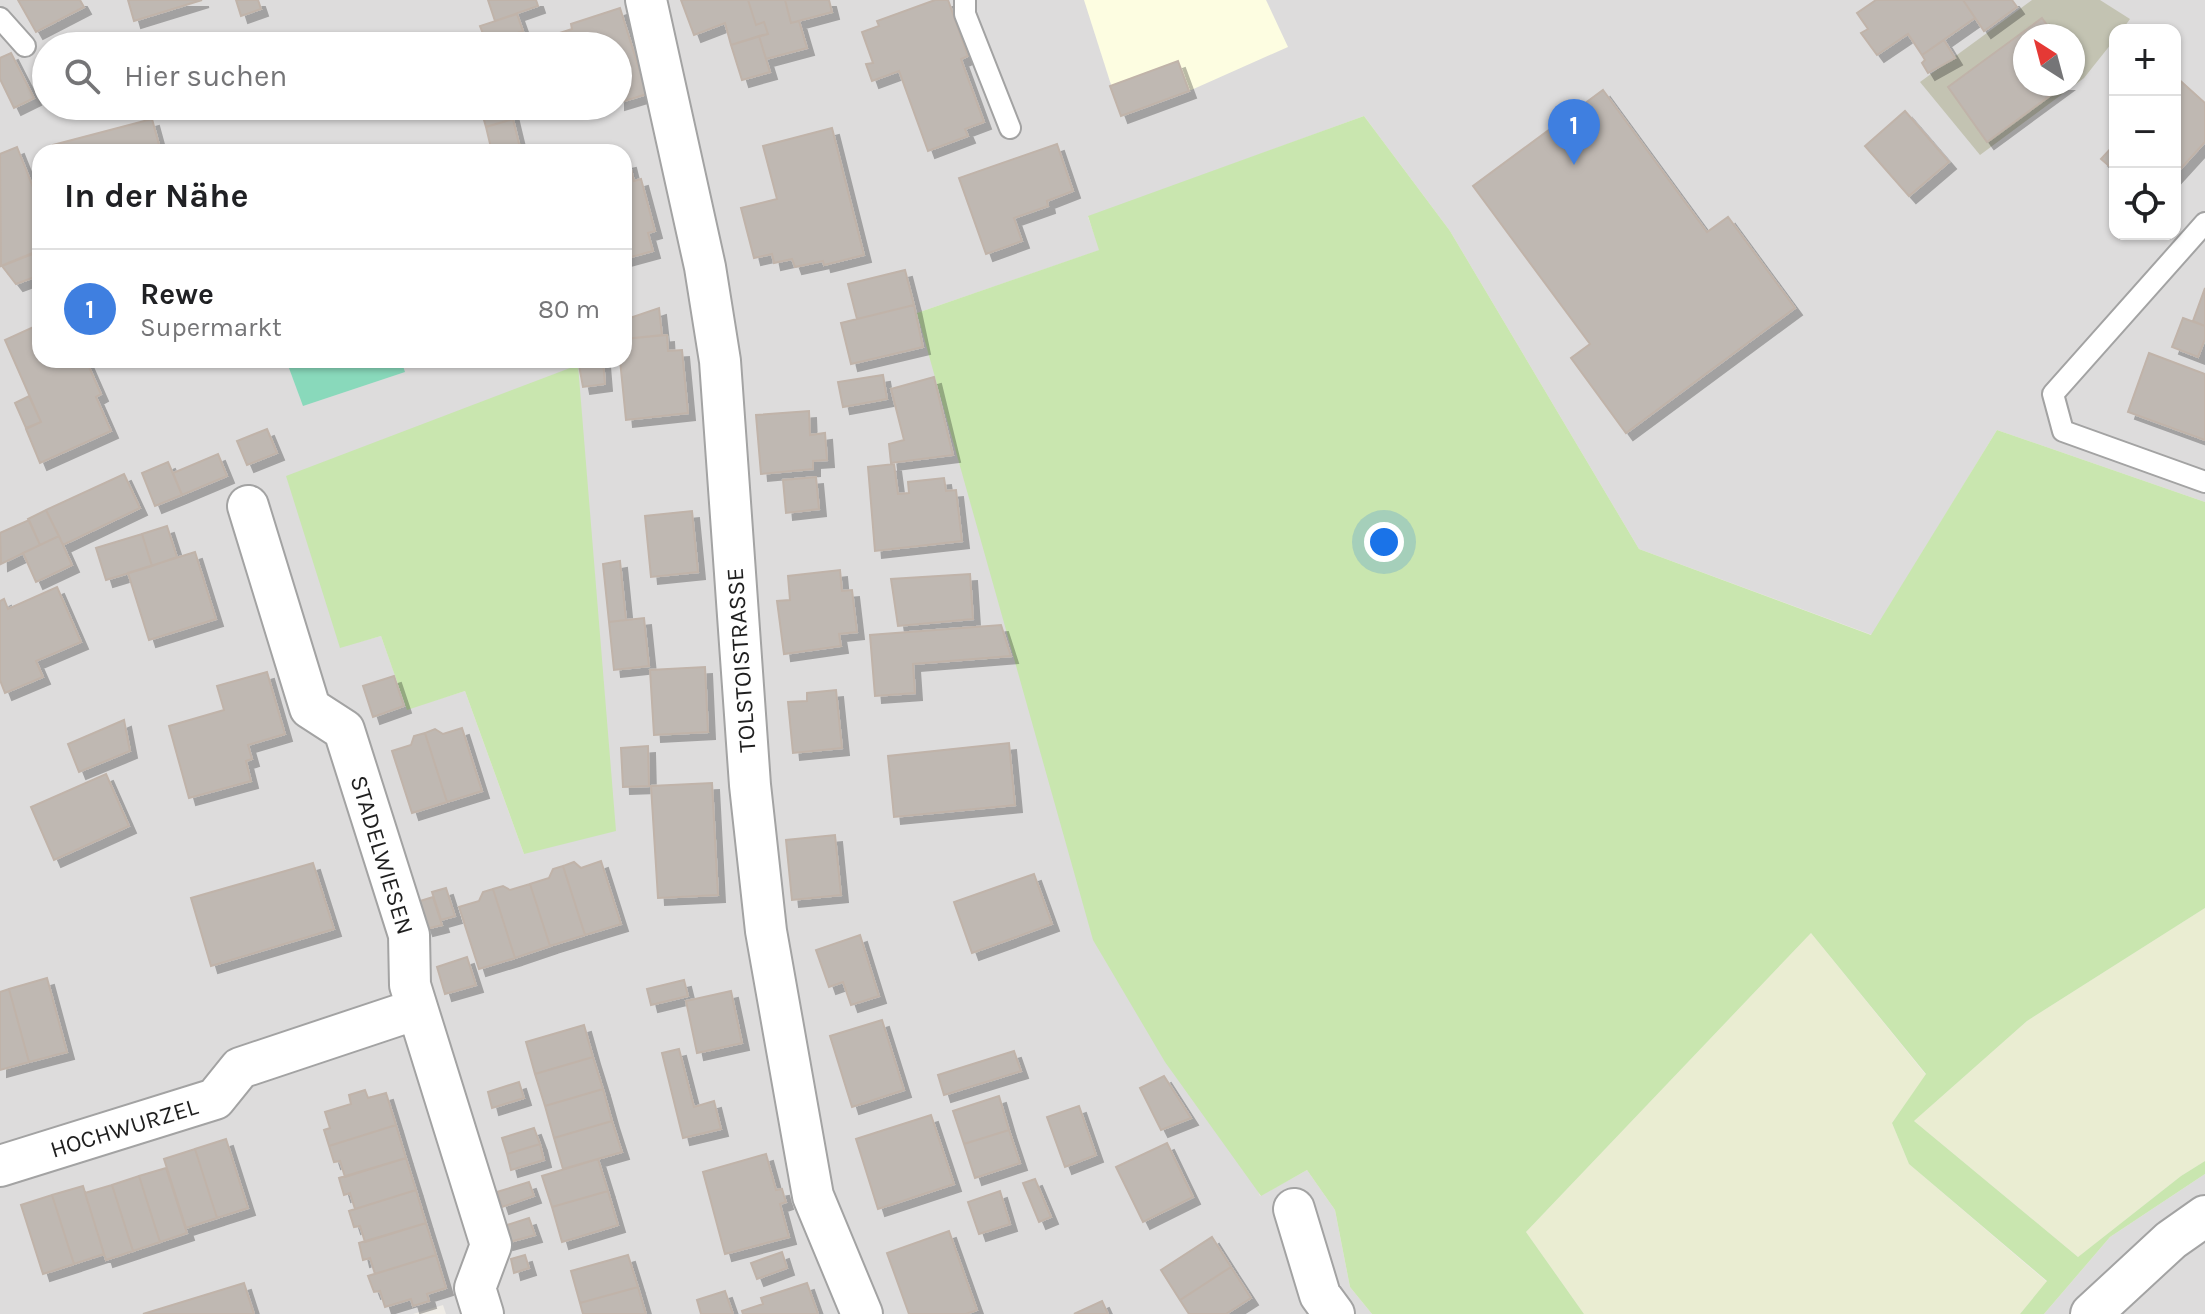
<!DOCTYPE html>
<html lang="de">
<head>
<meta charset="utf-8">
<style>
	body { margin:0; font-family:Karla,sans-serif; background:#f6f6f6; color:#202124 }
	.controls { position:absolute; right:24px; top:24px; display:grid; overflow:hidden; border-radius:16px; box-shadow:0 2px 6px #0004 }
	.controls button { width:72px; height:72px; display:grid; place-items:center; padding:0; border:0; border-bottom:2px solid #e0e0e0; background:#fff; color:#202124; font:40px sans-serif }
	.compass { position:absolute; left:2013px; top:24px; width:72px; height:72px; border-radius:50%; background:#fff; box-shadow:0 2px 6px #0004; rotate:324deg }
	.you { position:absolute; left:1384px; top:542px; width:28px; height:28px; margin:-20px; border:6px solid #fff; border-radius:50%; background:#1a73e8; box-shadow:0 0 0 12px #1a73e833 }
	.badge { display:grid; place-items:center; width:52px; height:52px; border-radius:50%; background:#2563eb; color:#fff; font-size:26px; font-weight:700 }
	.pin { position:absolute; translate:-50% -66px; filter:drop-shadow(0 2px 4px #0008) }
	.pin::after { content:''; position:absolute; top:42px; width:28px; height:24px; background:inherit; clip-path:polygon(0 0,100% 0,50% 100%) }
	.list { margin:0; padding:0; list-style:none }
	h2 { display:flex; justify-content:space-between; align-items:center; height:104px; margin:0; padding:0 32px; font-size:34px }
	h2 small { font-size:26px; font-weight:400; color:#757577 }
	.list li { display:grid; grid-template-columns:52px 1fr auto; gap:24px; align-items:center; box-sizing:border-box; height:120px; padding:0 32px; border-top:2px solid #e0e0e0 }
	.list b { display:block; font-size:30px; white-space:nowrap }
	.list p { margin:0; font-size:26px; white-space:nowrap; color:#757577 }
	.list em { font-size:26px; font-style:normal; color:#757577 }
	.icon { flex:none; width:44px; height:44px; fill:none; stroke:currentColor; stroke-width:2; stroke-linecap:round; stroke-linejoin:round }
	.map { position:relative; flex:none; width:2205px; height:1314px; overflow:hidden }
	.search { position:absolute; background:#fff; box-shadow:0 2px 6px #0004; left:32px; top:32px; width:600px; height:88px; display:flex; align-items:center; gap:20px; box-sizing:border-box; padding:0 28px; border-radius:44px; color:#757577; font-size:30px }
	.panel { position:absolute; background:#fff; box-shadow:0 2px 6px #0004; left:32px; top:144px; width:600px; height:224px; border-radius:24px }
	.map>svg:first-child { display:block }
</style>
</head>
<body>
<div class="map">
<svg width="2205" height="1314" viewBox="0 0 2205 1314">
	<defs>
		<filter id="shadow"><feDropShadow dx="7" dy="7" stdDeviation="0" flood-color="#0004"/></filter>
	</defs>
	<rect width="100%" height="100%" fill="#efece6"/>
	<path fill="#dddcdc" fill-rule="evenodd" d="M0 0H2205V502L1997 430 1872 635 1639 549 1450 231 1364 116 1088 217 1100 250 917 313 1260 1196 1307 1170 1335 1210 1350 1287 1372 1314H446L443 1305 413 1314H0ZM2115 30H2175V234H2115ZM2025 36H2073V84H2025ZM46 46H618V106H46ZM40 152H624V360H40ZM578 366 524 854 465 691 407 709 381 636 340 647Z
		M2205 1174V1314H2044L2110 1237Z"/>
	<path fill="#fdfde1" d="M1084 0H1266L1288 47 1189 91 1121 116Z"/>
	<path fill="#c3c3b2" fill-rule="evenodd" d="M2032 0H2100L2130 19 2122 30H2115V39L2084 78 1980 155 1920 82ZM2025 36H2073V84H2025Z"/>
	<path fill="#eaedd2" d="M2205 908V1161L2181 1176 2078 1257 1914 1121 2027 1021Z
		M1811 933 1926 1075 1892 1123 1909 1164 2047 1282 2020 1314H1584L1526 1232Z"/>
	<path fill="#c9e6af" d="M1364 116 1450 231 1639 549 1871 635 1997 430 2205 502V908L2027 1021 1914 1121 2078 1257 2181 1176 2205 1161V1174L2110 1237 2044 1314H2020L2047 1281 1909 1164 1892 1123 1926 1074 1811 933 1526 1232 1584 1314H1372L1350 1287 1335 1210 1307 1170 1261 1196 1165 1062 1093 940 917 313 1099 250 1088 216Z
		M578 365 616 831 524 854 465 691 407 710 381 636 340 648 286 476Z"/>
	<path fill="#89d9bb" d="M286 360H401L405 372 303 406Z"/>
	<path fill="#bfb8b2" stroke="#c0b3a9" stroke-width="2" filter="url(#shadow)" d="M18 0H80L84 7 36 32Z
		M128 0H202L134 21Z
		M236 0H258L261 9 241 16Z
		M488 0H536L538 6 495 21Z
		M681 0H748L756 25 764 22 768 34 731 45 725 23 694 35Z
		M748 0H785L791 23 799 21 807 48 766 59 759 36 768 34 764 22 756 25Z
		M785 0H829L832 12 791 23Z
		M935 0H948L968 56 961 59 984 122 965 129 968 136 928 151 899 71 872 81 866 64 873 63 862 32 879 26 877 21Z
		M1876 0H1963L1975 18 1922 55 1908 34 1877 55 1861 33 1868 29 1857 13Z
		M1963 0H2012L2017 7 1984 31Z
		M620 8 647 94 618 103V46H520L572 29 571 24Z
		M517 14 523 31 487 44 480 26Z
		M2042 18 2055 36H2025V84H2066L1987 142 1948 87Z
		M759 36 770 72 742 80 731 45Z
		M1944 40 1955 58 1928 73 1922 63 1925 60 1922 55Z
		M11 53 34 98 14 108 0 79V58Z
		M1178 61 1189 91 1121 116 1110 86Z
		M2175 76 2205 103V142L2175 175Z
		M1603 90 1707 232 1728 217 1795 308 1626 433 1571 358 1590 344 1473 186Z
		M480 106H510L513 119 486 127Z
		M1905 111 1949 162 1909 196 1865 146Z
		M152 119 161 152H56L53 145Z
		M513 119 521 152H492L486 127Z
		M832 128 864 255 824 265 823 261 795 267 792 259 774 263 772 254 754 258 741 208 777 199 763 146Z
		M1057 144 1073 191 1047 201 1048 206 1014 218 1022 241 986 254 959 178Z
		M2113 146 2115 149V171L2101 159Z
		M17 147 40 205V250L1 266 0 154Z
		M629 161 634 181 641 179 655 231 648 233 653 251 624 259V162Z
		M40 251V275L16 284 2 266Z
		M905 270 914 305 857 319 848 284Z
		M2205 288V326L2193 321Z
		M914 305 923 347 851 364 841 323Z
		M659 308 662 335 624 339V320Z
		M2183 318 2205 326V339L2198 357 2172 347Z
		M40 324V360H86L101 394 96 397 111 431 40 463 26 429 41 422 5 340Z
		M667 335 668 351 682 350 688 413 626 420 620 360H624V339Z
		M2149 353 2205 374V440L2128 412Z
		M578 360H603L605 384 583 387Z
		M883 375 887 399 843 407 838 382Z
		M934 377 953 455 891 463 889 444 904 440 891 389Z
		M29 396 41 422 26 428 15 403Z
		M809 411 810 435 825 433 827 460 813 461V469L761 474 756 415Z
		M267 429 277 453 247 465 237 441Z
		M218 454 227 476 182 495 173 473Z
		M168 462 182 495 155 506 142 473Z
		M894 464 898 494 909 493 908 482 944 478 946 491 956 490 962 541 875 551 868 467Z
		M124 474 140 508 63 545 46 510Z
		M816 477 819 509 786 513 783 480Z
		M46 510 59 536 40 545 28 519Z
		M692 511 698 572 651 577 645 516Z
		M29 520 40 545 1 564 0 533Z
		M167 526 177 557 152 566 142 534Z
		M142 534 152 566 106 580 96 548Z
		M59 536 72 565 36 582 23 553Z
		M195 552 216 619 149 640 128 573Z
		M620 561 626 620 609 622 603 564Z
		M840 570 842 591 852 590 857 632 839 634 841 646 784 654 777 601 790 600 788 576Z
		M970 574 973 619 898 626 891 579Z
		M57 587 81 642 36 661 43 677 5 693 0 680V601L4 599 8 609Z
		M644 618 649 666 614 670 609 622Z
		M1001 625 1011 656 913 664 915 693 875 696 870 635Z
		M705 667 708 732 654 735 650 670Z
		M267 672 285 734 248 745 252 759 246 761 251 781 189 798 169 726 224 710 217 686Z
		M394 676 404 706 373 717 363 686Z
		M836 690 842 748 793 753 788 702 807 701V693Z
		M124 720 130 751 79 772 68 744Z
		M462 728 482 791 447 802 425 733 435 729 443 734Z
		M425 733 447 802 412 813 392 751 411 745 414 736Z
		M1009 743 1015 805 894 817 888 756Z
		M648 746 649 786 623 787 621 748Z
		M106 774 129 826 54 860 31 807Z
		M712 783 718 895 658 898 651 786Z
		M835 835 841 895 792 900 786 840Z
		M601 861 621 924 585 935 563 866 574 862 581 868Z
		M313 863 334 929 211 966 191 898Z
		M563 866 585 935 550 946 530 884 549 878 553 869Z
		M1034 874 1052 924 972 953 954 902Z
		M530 884 550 946 515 958 493 889 503 886 510 890Z
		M446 888 455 916 441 920 432 892Z
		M493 889 515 958 479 969 459 907 479 901 483 892Z
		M433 897 442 925 426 929 417 902Z
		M860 935 879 996 851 1005 843 982 829 987 816 950Z
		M467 957 476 985 445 994 437 967Z
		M47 978 67 1052 29 1062 9 989Z
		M684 980 688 996 651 1005 647 989Z
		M9 989 29 1062 0 1070V992Z
		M731 991 742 1043 697 1053 686 1001Z
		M882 1020 904 1090 852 1107 830 1036Z
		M584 1025 593 1057 535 1074 526 1042Z
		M679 1049 694 1107 714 1101 721 1129 683 1138 662 1053Z
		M1014 1051 1021 1071 944 1095 938 1075Z
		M593 1057 603 1089 545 1106 535 1074Z
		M1164 1076 1191 1118 1161 1130 1140 1088Z
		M519 1082 524 1098 492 1108 488 1092Z
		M603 1089 612 1121 554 1138 545 1106Z
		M365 1090 368 1098 386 1093 396 1125 329 1146 324 1130 330 1128 325 1112 351 1104 349 1095Z
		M999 1096 1009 1130 964 1144 953 1111Z
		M1079 1106 1096 1155 1065 1167 1047 1117Z
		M931 1115 954 1184 878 1209 856 1139Z
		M612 1121 622 1152 563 1169 554 1138Z
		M396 1125 406 1158 345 1177 340 1161 334 1162 329 1146Z
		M534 1128 540 1144 507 1154 502 1138Z
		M1009 1130 1020 1163 975 1178 964 1144Z
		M226 1139 248 1208 217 1218 195 1149Z
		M1167 1143 1193 1197 1143 1222 1116 1167Z
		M540 1144 544 1160 511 1170 507 1154Z
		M195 1149 217 1218 186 1228 164 1159Z
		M766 1154 776 1190 782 1189 784 1196 786 1202 780 1204 789 1237 725 1254 703 1172Z
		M406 1158 416 1190 355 1209 350 1193 344 1195 339 1178Z
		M598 1159 608 1191 552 1207 542 1176Z
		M166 1168 187 1233 160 1242 139 1176Z
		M139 1176 160 1242 133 1251 112 1185Z
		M1035 1179 1051 1217 1039 1222 1023 1183Z
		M529 1182 534 1196 502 1207 497 1192Z
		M112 1185 133 1251 106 1260 85 1193Z
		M83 1186 104 1254 74 1264 52 1195Z
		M416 1190 426 1223 365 1242 360 1226 354 1227 349 1211Z
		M608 1191 618 1225 562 1242 552 1207Z
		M1000 1191 1010 1224 979 1234 968 1202Z
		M52 1195 74 1264 43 1274 21 1205Z
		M529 1218 535 1235 506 1243 501 1227Z
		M426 1223 436 1255 375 1274 370 1258 363 1260 359 1243Z
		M949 1231 977 1310 966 1314H909L887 1253Z
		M1212 1237 1231 1267 1180 1300 1161 1270Z
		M782 1252 787 1268 757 1279 751 1263Z
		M436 1255 446 1288 427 1294 429 1301 413 1306 411 1299 385 1307 380 1291 374 1292 368 1276Z
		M525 1255 529 1268 514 1273 511 1259Z
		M628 1255 638 1287 580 1303 571 1271Z
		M1231 1267 1251 1298 1226 1314H1189L1180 1300Z
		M244 1283 254 1314H143Z
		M807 1283 818 1314H743L742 1311 763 1304 761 1298Z
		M638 1287 646 1314H583L580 1303Z
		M725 1291 733 1314H701L697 1300Z
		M1102 1301 1108 1314H1074Z"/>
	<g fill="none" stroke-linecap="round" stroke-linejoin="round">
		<defs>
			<path id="lane" d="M965 0V14L1010 128
				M0 18 25 46
				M2205 223 2053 394 2063 431 2205 482"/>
			<path id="street" d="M646 0 705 267 720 361 750 785 766 931 813 1196 862 1314
				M248 506 310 708 344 730 409 935 410 985 491 1245 475 1288 483 1314
				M0 1166 215 1099 240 1068 417 1009
				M1294 1209 1320 1295 1334 1314
				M2091 1314 2171 1240 2205 1216"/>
		</defs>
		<use href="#lane" stroke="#a3a3a3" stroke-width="24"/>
		<use href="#street" stroke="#a3a3a3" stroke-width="44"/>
		<use href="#lane" stroke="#fff" stroke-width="20"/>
		<use href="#street" stroke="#fff" stroke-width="40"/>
	</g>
	<g text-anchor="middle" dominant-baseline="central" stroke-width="6" stroke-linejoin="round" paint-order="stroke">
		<g font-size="24" fill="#1f1f1f" stroke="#fff">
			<text transform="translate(741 660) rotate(-94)">TOLSTOISTRASSE</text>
			<text transform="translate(382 855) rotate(73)">STADELWIESEN</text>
			<text transform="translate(124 1128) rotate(-17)">HOCHWURZEL</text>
		</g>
	</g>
</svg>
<div class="controls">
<button>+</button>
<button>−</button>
<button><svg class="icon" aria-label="locate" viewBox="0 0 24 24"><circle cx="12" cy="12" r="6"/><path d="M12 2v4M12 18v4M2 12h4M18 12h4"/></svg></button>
</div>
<svg class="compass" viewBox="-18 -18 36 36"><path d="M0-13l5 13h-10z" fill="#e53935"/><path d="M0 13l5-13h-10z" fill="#757577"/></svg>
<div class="you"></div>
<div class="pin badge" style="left:1574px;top:165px;background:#3f7fe0">1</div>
<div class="search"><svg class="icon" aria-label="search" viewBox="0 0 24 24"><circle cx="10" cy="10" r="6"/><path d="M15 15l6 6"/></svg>Hier suchen</div>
<section class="panel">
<h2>In der Nähe<small></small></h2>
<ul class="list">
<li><span class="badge" style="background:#3f7fe0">1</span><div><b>Rewe</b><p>Supermarkt</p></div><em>80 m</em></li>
</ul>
</section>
</div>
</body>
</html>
